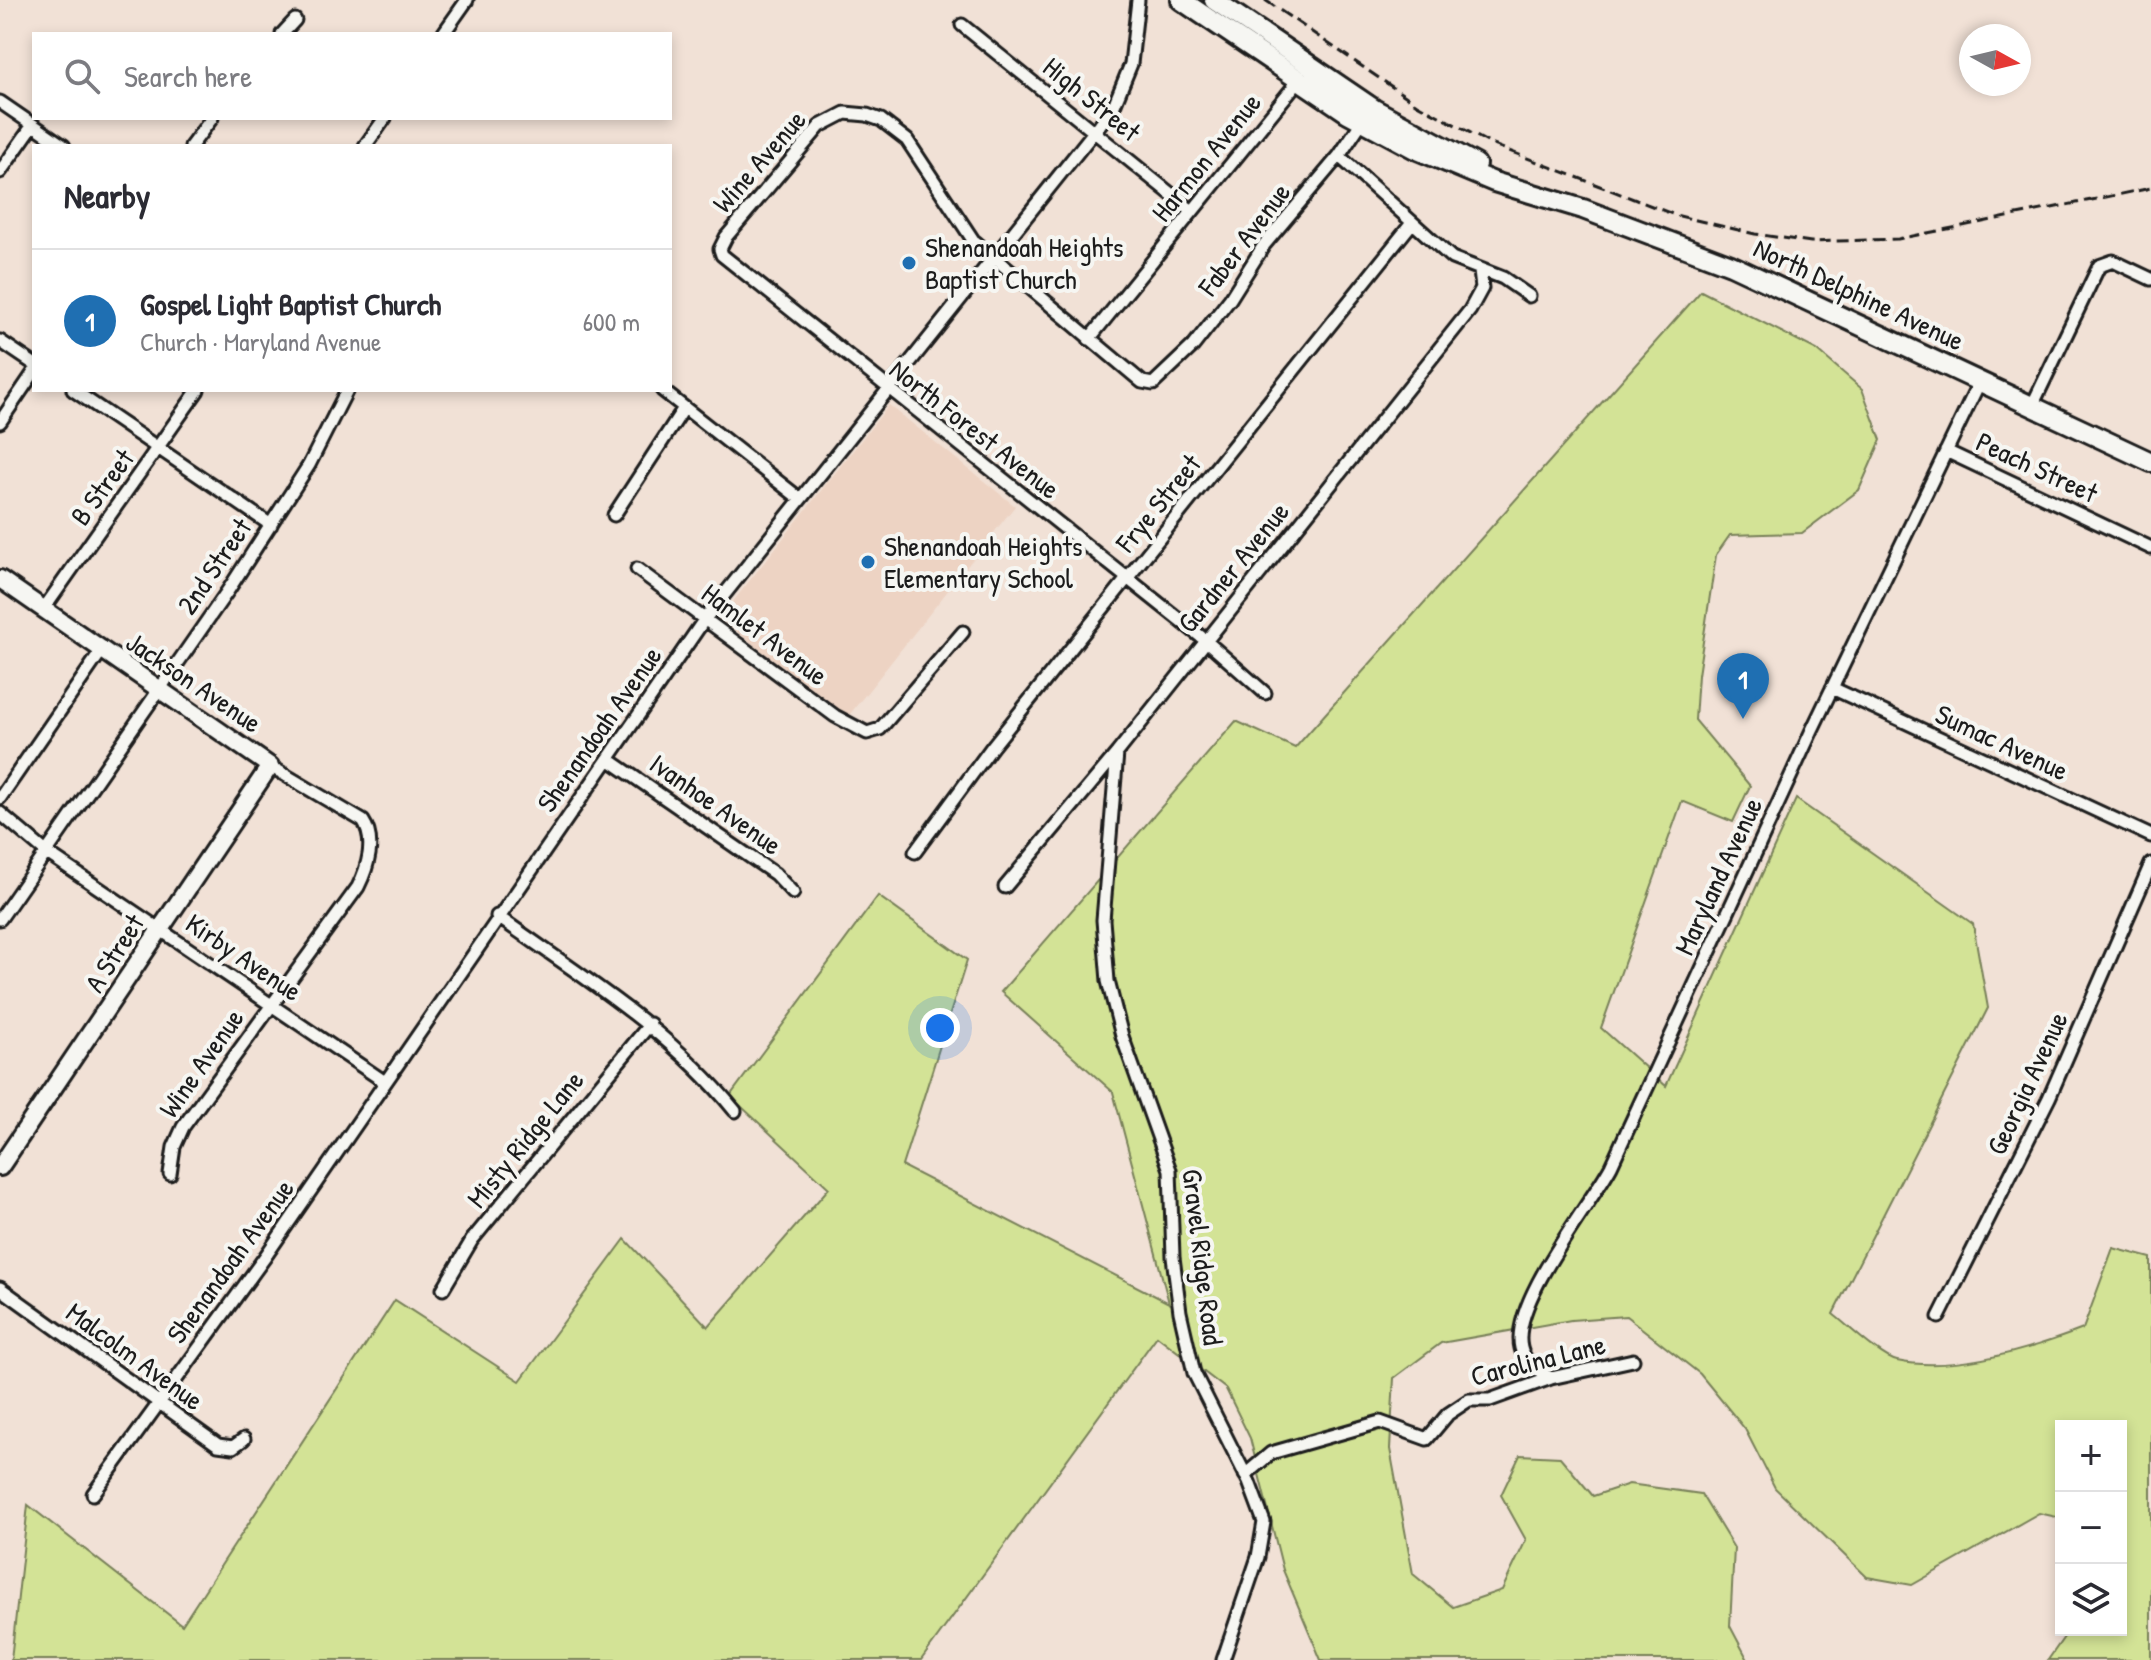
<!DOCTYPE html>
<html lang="en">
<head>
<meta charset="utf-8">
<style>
	body { margin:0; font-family:"Patrick Hand",sans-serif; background:#f7f7f7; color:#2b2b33 }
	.controls { position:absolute; right:24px; bottom:24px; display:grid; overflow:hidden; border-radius:0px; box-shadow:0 4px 12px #0003 }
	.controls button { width:72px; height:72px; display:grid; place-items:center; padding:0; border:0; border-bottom:2px solid #e1e1e2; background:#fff; color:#2b2b33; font:40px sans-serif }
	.compass { position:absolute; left:1959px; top:24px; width:72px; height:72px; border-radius:50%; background:#fff; box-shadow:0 4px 12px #0003; rotate:98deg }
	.you { position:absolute; left:940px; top:1028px; width:28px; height:28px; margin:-20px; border:6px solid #fff; border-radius:50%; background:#1a73e8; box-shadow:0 0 0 12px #1a73e833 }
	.badge { display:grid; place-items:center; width:52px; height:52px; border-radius:50%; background:#1f6fb2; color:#fff; font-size:26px; font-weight:700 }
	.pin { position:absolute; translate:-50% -66px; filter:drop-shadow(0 2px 4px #0008) }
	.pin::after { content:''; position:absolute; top:42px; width:28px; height:24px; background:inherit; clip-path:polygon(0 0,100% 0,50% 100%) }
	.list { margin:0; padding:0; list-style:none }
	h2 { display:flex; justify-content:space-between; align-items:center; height:104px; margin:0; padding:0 32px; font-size:34px }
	h2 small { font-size:26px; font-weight:400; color:#7c7c81 }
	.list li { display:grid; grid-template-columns:52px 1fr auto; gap:24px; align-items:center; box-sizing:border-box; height:144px; padding:0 32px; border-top:2px solid #e1e1e2 }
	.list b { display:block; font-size:30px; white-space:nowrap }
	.list p { margin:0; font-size:26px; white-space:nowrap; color:#7c7c81 }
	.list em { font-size:26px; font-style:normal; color:#7c7c81 }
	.icon { flex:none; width:44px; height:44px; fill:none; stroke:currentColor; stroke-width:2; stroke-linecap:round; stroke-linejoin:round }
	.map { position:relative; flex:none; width:2151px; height:1660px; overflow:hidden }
	.search { position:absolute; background:#fff; box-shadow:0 4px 12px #0003; left:32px; top:32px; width:640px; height:88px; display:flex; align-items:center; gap:20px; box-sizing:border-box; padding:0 28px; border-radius:0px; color:#7c7c81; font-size:30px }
	.panel { position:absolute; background:#fff; box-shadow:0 4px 12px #0003; left:32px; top:144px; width:640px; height:248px; border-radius:0px }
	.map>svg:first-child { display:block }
</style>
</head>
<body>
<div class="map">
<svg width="2151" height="1660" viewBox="0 0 2151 1660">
	<rect width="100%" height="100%" fill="#f1e1d6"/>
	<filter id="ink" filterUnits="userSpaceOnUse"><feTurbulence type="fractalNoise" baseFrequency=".0125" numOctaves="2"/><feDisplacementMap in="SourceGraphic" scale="16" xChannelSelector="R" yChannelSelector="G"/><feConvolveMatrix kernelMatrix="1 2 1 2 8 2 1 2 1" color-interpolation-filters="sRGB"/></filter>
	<g filter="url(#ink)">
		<path fill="#edd3c3" d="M889 405 1015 506 846 719 720 618Z"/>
		<path fill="#d3e396" stroke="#788059" stroke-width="2" d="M1701 291 1817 350 1862 389 1881 440 1859 490 1802 533 1730 535 1716 555 1698 675 1695 720 1750 786 1733 822 1682 801 1601 1028 1666 1086 1796 799 1973 924 1988 1008 1833 1314C1847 1325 1882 1358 1897 1361 1956 1373 2029 1350 2083 1329L2113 1248 2151 1258V1660H2048L2069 1630H2121V1426H2061V1518L2039 1513 1912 1585 1867 1577 1775 1488 1745 1429 1700 1374 1626 1316 1571 1320 1441 1343 1394 1378 1390 1449 1413 1574 1453 1607 1502 1590 1526 1540 1501 1495 1520 1455 1560 1457 1593 1496 1629 1484 1701 1494 1734 1548 1730 1626 1748 1660H1321L1283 1570 1250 1438 1226 1389 1157 1336 921 1660H11L28 1505 182 1625 395 1300 520 1381 625 1239 708 1327 829 1188 730 1096 878 896 967 960 902 1166 1169 1303 1113 1092 1001 992 1236 721 1295 748Z"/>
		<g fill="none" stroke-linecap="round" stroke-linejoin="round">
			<defs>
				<path id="street" d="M962 25 1192 211
					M282 34 295 20
					M443 34 467 0
					M0 102 64 146
					M191 146 212 118
					M365 146 385 118
					M1339 156 1452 258 1503 278 1529 296
					M0 172 33 125
					M1089 339 1299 80
					M0 341 34 364
					M73 390 271 525
					M662 390 799 498
					M2032 406 2099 266 2113 261 2151 279
					M0 422 34 372
					M1946 451 2151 548
					M614 515 684 408
					M637 569 835 716 867 733 880 729 963 632
					M43 610 198 390
					M1832 688 2151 836
					M1265 693 1205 640 722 255 720 249 726 237 820 126 845 113 867 115 881 120 907 140 973 240 1142 382 1153 384 1193 346 1230 299 1264 245 1339 156 1365 117
					M1117 753 1103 920 1108 981 1122 1036 1170 1170 1173 1257 1180 1312 1194 1373 1249 1482 1264 1522 1258 1557 1223 1660
					M608 759 775 874 793 893
					M0 798 102 650
					M0 813 47 853 385 1082
					M915 852 992 747 1412 223
					M1005 887 1117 753 1470 310 1482 288 1480 271
					M497 916C581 976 670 1030 735 1111
					M0 919 229 589 309 465 347 390
					M170 1174 174 1147 183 1127 358 887C368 867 376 840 363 821L270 766
					M0 1288 218 1445 233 1447 244 1439
					M443 1289 472 1240 650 1024
					M1939 1317 2049 1098 2151 864
					M1551 1378C1539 1372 1524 1363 1521 1348 1510 1303 1589 1207 1611 1166L1812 730 1980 381
					M1245 1475 1271 1453 1380 1422 1427 1439 1448 1414 1469 1400H1490L1551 1378 1633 1360
					M93 1494 265 1257 704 620 1113 108 1131 64 1138 0"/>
				<path id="secondary" d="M0 579 270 766 0 1167"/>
				<path id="primary" d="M1181 0 1348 113 1415 149 1494 182 1583 209 1731 265 2151 462
					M1214 0 1374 109 1476 164"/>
			</defs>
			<use href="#street" stroke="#1c1c1c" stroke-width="17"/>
			<use href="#secondary" stroke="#1c1c1c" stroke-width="22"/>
			<use href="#primary" stroke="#1c1c1c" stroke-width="24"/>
			<use href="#street" stroke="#f6f6f2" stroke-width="11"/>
			<use href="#secondary" stroke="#f6f6f2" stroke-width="16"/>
			<use href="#primary" stroke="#f6f6f2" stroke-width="18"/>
			<path stroke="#1c1c1c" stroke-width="3" stroke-dasharray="12 6" stroke-linecap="butt" d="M1265 0 1417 104 1491 144 1675 215 1755 234 1811 242 1898 239 2151 188"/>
		</g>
	</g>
	<g fill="#1f6fb2" stroke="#f6f6f2" stroke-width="3">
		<circle cx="909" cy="263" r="8"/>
		<circle cx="868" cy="562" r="8"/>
	</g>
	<g text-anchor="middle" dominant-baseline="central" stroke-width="8" stroke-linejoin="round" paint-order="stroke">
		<g font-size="28" fill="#1c1c1c" stroke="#f6f6f2">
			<text transform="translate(1092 99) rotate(39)">High Street</text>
			<text transform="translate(1206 157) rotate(-51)">Harmon Avenue</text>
			<text transform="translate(759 161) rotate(-49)">Wine Avenue</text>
			<text transform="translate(1244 239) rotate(-53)">Faber Avenue</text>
			<text transform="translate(1859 294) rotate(25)">North Delphine Avenue</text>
			<text transform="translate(975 429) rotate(38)">North Forest Avenue</text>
			<text transform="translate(2037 467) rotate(25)">Peach Street</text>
			<text transform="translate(102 487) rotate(-54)">B Street</text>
			<text transform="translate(1158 503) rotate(-51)">Frye Street</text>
			<text transform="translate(214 566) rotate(-56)">2nd Street</text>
			<text transform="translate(1233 567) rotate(-51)">Gardner Avenue</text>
			<text transform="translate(765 634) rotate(37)">Hamlet Avenue</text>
			<text transform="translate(194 682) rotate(34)">Jackson Avenue</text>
			<text transform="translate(599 729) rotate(-55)">Shenandoah Avenue</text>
			<text transform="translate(2002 742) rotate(25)">Sumac Avenue</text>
			<text transform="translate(716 804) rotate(35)">Ivanhoe Avenue</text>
			<text transform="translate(1718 876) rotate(-65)">Maryland Avenue</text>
			<text transform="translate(114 953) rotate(-58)">A Street</text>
			<text transform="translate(244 957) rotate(34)">Kirby Avenue</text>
			<text transform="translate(201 1063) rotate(-55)">Wine Avenue</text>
			<text transform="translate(2027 1083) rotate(-65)">Georgia Avenue</text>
			<text transform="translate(525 1139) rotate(-51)">Misty Ridge Lane</text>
			<text transform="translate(1203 1257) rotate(83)">Gravel Ridge Road</text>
			<text transform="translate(230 1261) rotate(-54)">Shenandoah Avenue</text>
			<text transform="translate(135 1356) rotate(36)">Malcolm Avenue</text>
			<text transform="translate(1538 1360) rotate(-14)">Carolina Lane</text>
		</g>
		<g font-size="28" fill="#1c1c1c" stroke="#f6f6f2" text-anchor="start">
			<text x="925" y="247">Shenandoah Heights<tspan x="925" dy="32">Baptist Church</tspan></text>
			<text x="884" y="546">Shenandoah Heights<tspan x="884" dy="32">Elementary School</tspan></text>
		</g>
	</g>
</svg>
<div class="controls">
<button>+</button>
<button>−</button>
<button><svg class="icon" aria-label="layers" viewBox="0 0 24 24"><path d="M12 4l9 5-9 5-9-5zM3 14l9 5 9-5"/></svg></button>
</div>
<svg class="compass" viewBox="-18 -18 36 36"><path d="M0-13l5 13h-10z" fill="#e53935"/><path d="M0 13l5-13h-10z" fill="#7c7c81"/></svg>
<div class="you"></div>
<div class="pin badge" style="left:1743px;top:719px">1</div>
<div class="search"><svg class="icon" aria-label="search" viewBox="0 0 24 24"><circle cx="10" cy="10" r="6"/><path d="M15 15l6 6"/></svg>Search here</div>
<section class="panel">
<h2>Nearby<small></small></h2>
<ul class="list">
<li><span class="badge">1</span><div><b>Gospel Light Baptist Church</b><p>Church · Maryland Avenue</p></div><em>600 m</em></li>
</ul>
</section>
</div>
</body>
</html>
